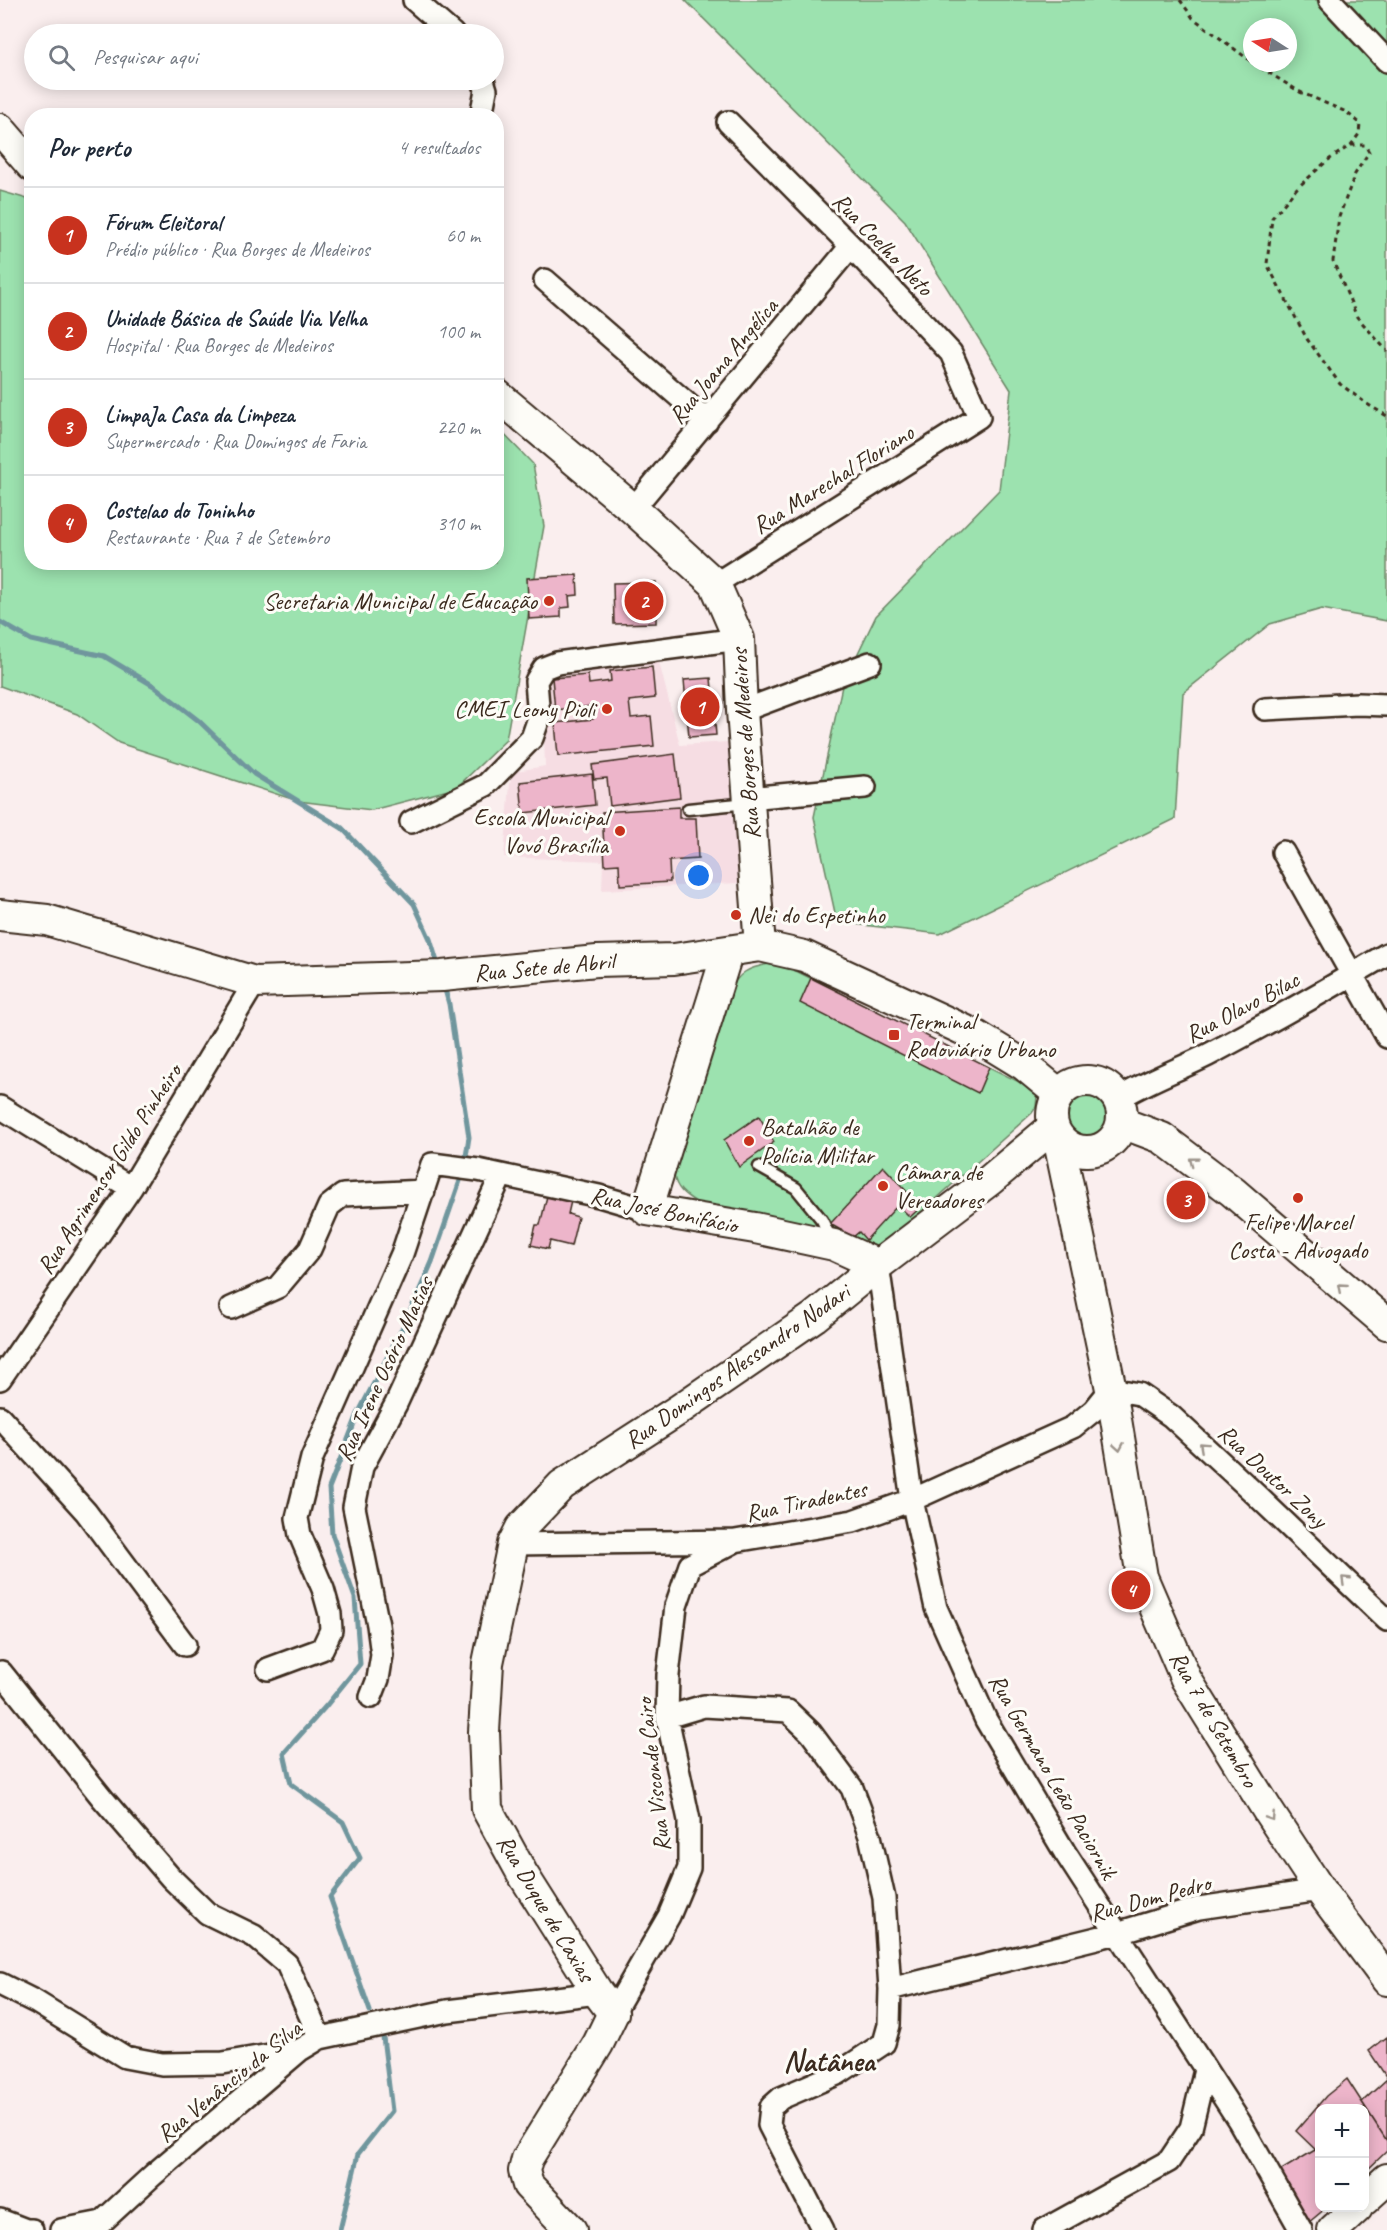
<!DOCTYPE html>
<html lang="pt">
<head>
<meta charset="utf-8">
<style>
	body { margin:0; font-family:Caveat,sans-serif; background:#f2f2f3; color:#1f2937 }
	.controls { position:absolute; right:18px; bottom:18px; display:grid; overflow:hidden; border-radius:12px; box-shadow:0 3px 15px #0003 }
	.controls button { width:54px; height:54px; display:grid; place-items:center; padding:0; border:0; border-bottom:2px solid #e0e1e3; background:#fff; color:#1f2937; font:30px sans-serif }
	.compass { position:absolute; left:1243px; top:18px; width:54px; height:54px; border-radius:50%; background:#fff; box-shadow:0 3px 15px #0003; rotate:282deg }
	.you { position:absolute; left:699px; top:876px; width:21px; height:21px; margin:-15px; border:4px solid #fff; border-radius:50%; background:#1a73e8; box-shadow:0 0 0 9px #1a73e833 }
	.badge { display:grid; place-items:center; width:39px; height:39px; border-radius:50%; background:#c8321e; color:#fff; font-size:20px; font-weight:700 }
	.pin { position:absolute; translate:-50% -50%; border:3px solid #fff; box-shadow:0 2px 6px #0006 }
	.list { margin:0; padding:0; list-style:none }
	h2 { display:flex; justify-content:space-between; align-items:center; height:78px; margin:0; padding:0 24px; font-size:26px }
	h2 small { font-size:20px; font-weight:400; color:#747a83 }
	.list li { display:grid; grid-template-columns:39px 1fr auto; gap:18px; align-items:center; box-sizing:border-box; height:96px; padding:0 24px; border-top:2px solid #e0e1e3 }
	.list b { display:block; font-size:22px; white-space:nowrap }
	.list p { margin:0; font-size:20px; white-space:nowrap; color:#747a83 }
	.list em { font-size:20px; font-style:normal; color:#747a83 }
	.icon { flex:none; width:33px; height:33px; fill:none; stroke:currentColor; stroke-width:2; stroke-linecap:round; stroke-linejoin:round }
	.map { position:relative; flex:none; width:1387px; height:2230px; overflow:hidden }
	.search { position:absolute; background:#fff; box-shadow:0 3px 15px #0003; left:24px; top:24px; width:480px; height:66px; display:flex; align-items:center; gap:15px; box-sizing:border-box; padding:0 21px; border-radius:33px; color:#747a83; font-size:22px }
	.panel { position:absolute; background:#fff; box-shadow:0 3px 15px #0003; left:24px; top:108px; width:480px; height:462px; border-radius:24px }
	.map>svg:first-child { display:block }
</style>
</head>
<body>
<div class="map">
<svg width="1387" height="2230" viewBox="0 0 1387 2230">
	<rect width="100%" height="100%" fill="#faeeee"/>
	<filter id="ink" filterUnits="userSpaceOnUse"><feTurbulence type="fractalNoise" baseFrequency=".0167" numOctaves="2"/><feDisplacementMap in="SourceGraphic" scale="12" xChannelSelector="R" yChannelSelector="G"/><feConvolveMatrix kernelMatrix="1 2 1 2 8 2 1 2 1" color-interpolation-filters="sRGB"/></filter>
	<g filter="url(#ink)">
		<path fill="#f6dde3" d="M658 658 680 745 728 742 738 883 602 890 603 861 504 857 511 772 545 766 542 673Z"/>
		<path fill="#9ce2af" stroke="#6c8666" stroke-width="1.5" fill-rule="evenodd" d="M685 0H1387V621L1322 609 1270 624 1183 693 1175 819 940 934 837 922 814 817 842 686 876 616 999 490 1011 390 905 221ZM1252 27H1288V63H1252Z
			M0 191 31 200 32 562H496L497 427 533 464 544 526 506 740 456 788 372 810 298 801 119 743 77 714 0 686Z
			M769 964 784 965 1027 1086 1037 1096 1036 1107 1032 1113 877 1252 696 1202C685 1195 676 1189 674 1175L728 992C740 972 747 968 769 964Z
			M1063 1116a24 24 0 1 1 48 0a24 24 0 1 1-48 0Z"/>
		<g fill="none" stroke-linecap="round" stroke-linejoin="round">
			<path stroke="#6f969d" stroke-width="5" d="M0 622 31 640 104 656 154 686 199 721 254 774 342 828 414 904 430 939 439 968
				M444 986 449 1004 469 1137 465 1163
				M370 2011 330 1897 360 1858 343 1822 291 1784 284 1753 326 1706 360 1664 355 1598 332 1534 329 1488 358 1414 405 1323 432 1262 463 1172
				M340 2230 358 2154 392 2111 383 2037"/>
		</g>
		<path fill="#edb5ca" stroke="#3b2a1e" stroke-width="1.5" d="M577 575 578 595 569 596 570 607 561 608V617L529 619 527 578Z
			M656 582V623L614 624 613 583Z
			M652 667 655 698 629 701 631 718 651 716 654 746 558 756 555 723 593 719 592 706 555 710 552 678 588 675 589 684 611 681 610 671Z
			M711 678 716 735 689 737 684 680Z
			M675 754 680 797 610 806 607 778 594 779 592 765Z
			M592 774 595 805 523 813 520 782Z
			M679 807V818H696L698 859 669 861 670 882 620 885 619 864 605 865 602 812Z
			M811 978 989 1067 978 1093 800 1003Z
			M759 1116 774 1142 739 1167 724 1140Z
			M883 1166 921 1207 910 1217 898 1205 866 1240 859 1232 853 1237 830 1224Z
			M547 1196 571 1201 568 1214 578 1217 571 1246 550 1241 548 1249 531 1245 536 1225H540Z
			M1387 2037V2078L1369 2051Z
			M1347 2079 1387 2141V2151L1364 2173V2108H1320V2154L1296 2131 1326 2096Z
			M1387 2079V2141L1362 2102Z
			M1315 2150 1320 2154V2208H1326L1308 2223 1273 2175Z"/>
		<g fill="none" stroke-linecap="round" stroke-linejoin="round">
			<defs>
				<path id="lane" d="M688 809 748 803
					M759 1167 796 1188 822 1220 831 1239"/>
				<path id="street" d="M414 0 453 34
					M1330 0 1387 61
					M481 116 486 90 483 80
					M545 280 707 421
					M633 509 851 246
					M715 584 979 417 951 353 851 246 728 122
					M1265 709 1358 704 1387 705
					M742 711 870 663
					M748 798 865 787
					M411 822 486 785 532 738 539 718 536 681 544 668 557 663 739 639
					M1283 852 1387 1037
					M1118 1099C1147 1081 1178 1070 1208 1055 1269 1023 1328 989 1387 954
					M0 1107 131 1188
					M878 1265 912 1500 936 1608 986 1720 1064 1851 1239 2121 1301 2230
					M231 1308 278 1287 310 1249 329 1206 343 1195 424 1191
					M0 1379 131 1188 255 982
					M0 1417 86 1512 185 1645
					M513 1544 735 1541 853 1521 912 1500 1073 1427 1094 1410 1111 1389 1139 1394 1171 1416 1251 1490 1387 1620
					M268 1669 322 1649 331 1630 330 1614 323 1589 300 1535 297 1518 312 1458 402 1254 432 1164 478 1170 599 1196 647 1210
					M1 1672 103 1799 171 1878 207 1913 254 1936 287 1964 320 2038
					M371 1697 378 1679 382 1655 378 1625 354 1507 362 1467 396 1404 501 1176
					M667 1717 704 1706 788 1711 811 1733 852 1788 870 1836 884 1898 890 1989 889 2025 884 2043 839 2073 781 2098 771 2107 769 2125 823 2230
					M0 1984 36 2002 125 2057 162 2064 223 2063 299 2050
					M890 1989 1117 1933 1199 1908 1320 1890
					M613 2013 669 1916 689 1868V1820L667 1717 668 1675 676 1606 690 1565 732 1543
					M0 2220 26 2230H32
					M61 2230 102 2222
					M93 2230 153 2175 300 2050 320 2038 447 2011 598 1993
					M1044 2230 1169 2161 1191 2128 1205 2070"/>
				<path id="secondary" d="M0 129 32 166
					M496 394 633 509 715 584 739 639 742 711 760 946
					M0 915 47 920 255 982 442 976 597 961 674 959 760 946 804 956 975 1035 1024 1065 1059 1094
					M728 951 647 1210 755 1228 834 1245 878 1265
					M1052 1116a35 35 0 1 1 70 0a35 35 0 1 1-70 0Z
					M1122 1123 1162 1138 1233 1192 1387 1324
					M1058 1137 1111 1389 1142 1577 1186 1679 1268 1811 1320 1890 1387 1980
					M1364 2200 1387 2179
					M571 2230 528 2185 524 2171 527 2159 598 2044 613 2013 598 1993 522 1873 487 1809 484 1732 488 1663 513 1544 521 1528 562 1485 680 1409 814 1317 878 1265 990 1180 1053 1127
					M1333 2230 1357 2208"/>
			</defs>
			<use href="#lane" stroke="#3b2a1e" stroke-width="15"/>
			<use href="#street" stroke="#3b2a1e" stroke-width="26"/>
			<use href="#secondary" stroke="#3b2a1e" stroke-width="34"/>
			<path stroke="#3b2a1e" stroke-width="3" stroke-dasharray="4.5 4.5" stroke-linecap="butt" d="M1180 0 1193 18 1252 62
				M1253 63 1300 92 1346 112 1360 123 1359 134 1351 145 1327 161 1297 188 1272 218 1267 264 1307 339 1340 384 1367 404 1387 416
				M1351 145H1365L1369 152 1355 174 1339 217 1333 261 1357 317 1387 351"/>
			<use href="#lane" stroke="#fdfcf7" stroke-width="10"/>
			<use href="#street" stroke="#fdfcf7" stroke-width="21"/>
			<use href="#secondary" stroke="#fdfcf7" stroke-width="30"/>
		</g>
		<defs><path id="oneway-chevron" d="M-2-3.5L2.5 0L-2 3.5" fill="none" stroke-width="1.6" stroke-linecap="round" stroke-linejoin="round" transform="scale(1.5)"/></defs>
		<g stroke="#9c938a">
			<use href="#oneway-chevron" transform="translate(1193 1161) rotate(-143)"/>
			<use href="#oneway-chevron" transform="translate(1342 1287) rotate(-139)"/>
			<use href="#oneway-chevron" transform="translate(1203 1446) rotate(-138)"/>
			<use href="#oneway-chevron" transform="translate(1119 1447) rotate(80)"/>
			<use href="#oneway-chevron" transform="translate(1345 1580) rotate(-136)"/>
			<use href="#oneway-chevron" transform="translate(1271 1817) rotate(57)"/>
		</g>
	</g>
	<g fill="#c8321e" stroke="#fdfcf7" stroke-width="2">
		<circle cx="549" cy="601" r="6"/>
		<circle cx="607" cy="709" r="6"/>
		<circle cx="620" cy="831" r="6"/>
		<circle cx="736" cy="915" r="6"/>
		<rect x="888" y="1029" width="12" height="12" rx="3"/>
		<circle cx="749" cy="1141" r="6"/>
		<circle cx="883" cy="1186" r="6"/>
		<circle cx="1298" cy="1198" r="6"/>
	</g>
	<g text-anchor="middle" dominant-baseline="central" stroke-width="6" stroke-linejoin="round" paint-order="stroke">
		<g font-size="24" fill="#3b2a1e" stroke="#fdfcf7">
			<text transform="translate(883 244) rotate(46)">Rua Coelho Neto</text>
			<text transform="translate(723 361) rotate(-50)">Rua Joana Angélica</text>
			<text transform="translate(833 479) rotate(-32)">Rua Marechal Floriano</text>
			<text transform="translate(745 744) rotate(-94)">Rua Borges de Medeiros</text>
			<text transform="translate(544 967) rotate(-5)">Rua Sete de Abril</text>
			<text transform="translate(1242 1007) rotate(-28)">Rua Olavo Bilac</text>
			<text transform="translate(109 1169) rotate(-57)">Rua Agrimensor Gildo Pinheiro</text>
			<text transform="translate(664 1210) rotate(12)">Rua José Bonifácio</text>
			<text transform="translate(737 1366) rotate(-35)">Rua Domingos Alessandro Nodari</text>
			<text transform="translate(384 1369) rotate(-65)">Rua Irene Osório Matias</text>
			<text transform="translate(1273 1476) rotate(43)">Rua Doutor Zony</text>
			<text transform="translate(806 1501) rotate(-12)">Rua Tiradentes</text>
			<text transform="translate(1214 1719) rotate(60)">Rua 7 de Setembro</text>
			<text transform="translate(653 1775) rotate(-97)">Rua Visconde Cairo</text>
			<text transform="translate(1053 1776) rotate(60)">Rua Germano Leão Paciornik</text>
			<text transform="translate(1150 1898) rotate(-15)">Rua Dom Pedro</text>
			<text transform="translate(546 1908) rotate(59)">Rua Duque de Caxias</text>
			<text transform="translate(229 2081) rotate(-39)">Rua Venâncio da Silva</text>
		</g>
		<g font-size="24" fill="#3b2a1e" stroke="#fdfcf7" text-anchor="start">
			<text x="537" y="601" text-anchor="end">Secretaria Municipal de Educação</text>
			<text x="595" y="709" text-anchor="end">CMEI Leony Pioli</text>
			<text x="608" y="817" text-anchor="end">Escola Municipal<tspan x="608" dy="28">Vovó Brasília</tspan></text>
			<text x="748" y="915">Nei do Espetinho</text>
			<text x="906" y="1021">Terminal<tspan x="906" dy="28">Rodoviário Urbano</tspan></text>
			<text x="761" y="1127">Batalhão de<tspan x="761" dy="28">Polícia Militar</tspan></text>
			<text x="895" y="1172">Câmara de<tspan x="895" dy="28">Vereadores</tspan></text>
			<text x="1298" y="1222" text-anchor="middle">Felipe Marcel<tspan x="1298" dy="28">Costa - Advogado</tspan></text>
		</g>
		<g font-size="30" font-weight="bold" fill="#3b2a1e" stroke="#fdfcf7">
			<text x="829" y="2061">Natânea</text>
		</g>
	</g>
</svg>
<div class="controls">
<button>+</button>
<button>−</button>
</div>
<svg class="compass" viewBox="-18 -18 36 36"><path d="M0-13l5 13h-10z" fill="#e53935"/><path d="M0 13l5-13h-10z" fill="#747a83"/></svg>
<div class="you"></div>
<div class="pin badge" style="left:700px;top:707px">1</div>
<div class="pin badge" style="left:644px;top:601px">2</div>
<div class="pin badge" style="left:1186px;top:1200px">3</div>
<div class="pin badge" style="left:1131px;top:1590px">4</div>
<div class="search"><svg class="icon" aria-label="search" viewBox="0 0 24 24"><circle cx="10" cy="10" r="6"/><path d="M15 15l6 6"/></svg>Pesquisar aqui</div>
<section class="panel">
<h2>Por perto<small>4 resultados</small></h2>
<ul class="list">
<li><span class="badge">1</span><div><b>Fórum Eleitoral</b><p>Prédio público · Rua Borges de Medeiros</p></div><em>60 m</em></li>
<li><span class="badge">2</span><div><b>Unidade Básica de Saúde Via Velha</b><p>Hospital · Rua Borges de Medeiros</p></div><em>100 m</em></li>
<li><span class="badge">3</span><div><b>LimpaJa Casa da Limpeza</b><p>Supermercado · Rua Domingos de Faria</p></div><em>220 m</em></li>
<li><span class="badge">4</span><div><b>Costelao do Toninho</b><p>Restaurante · Rua 7 de Setembro</p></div><em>310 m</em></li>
</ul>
</section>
</div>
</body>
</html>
